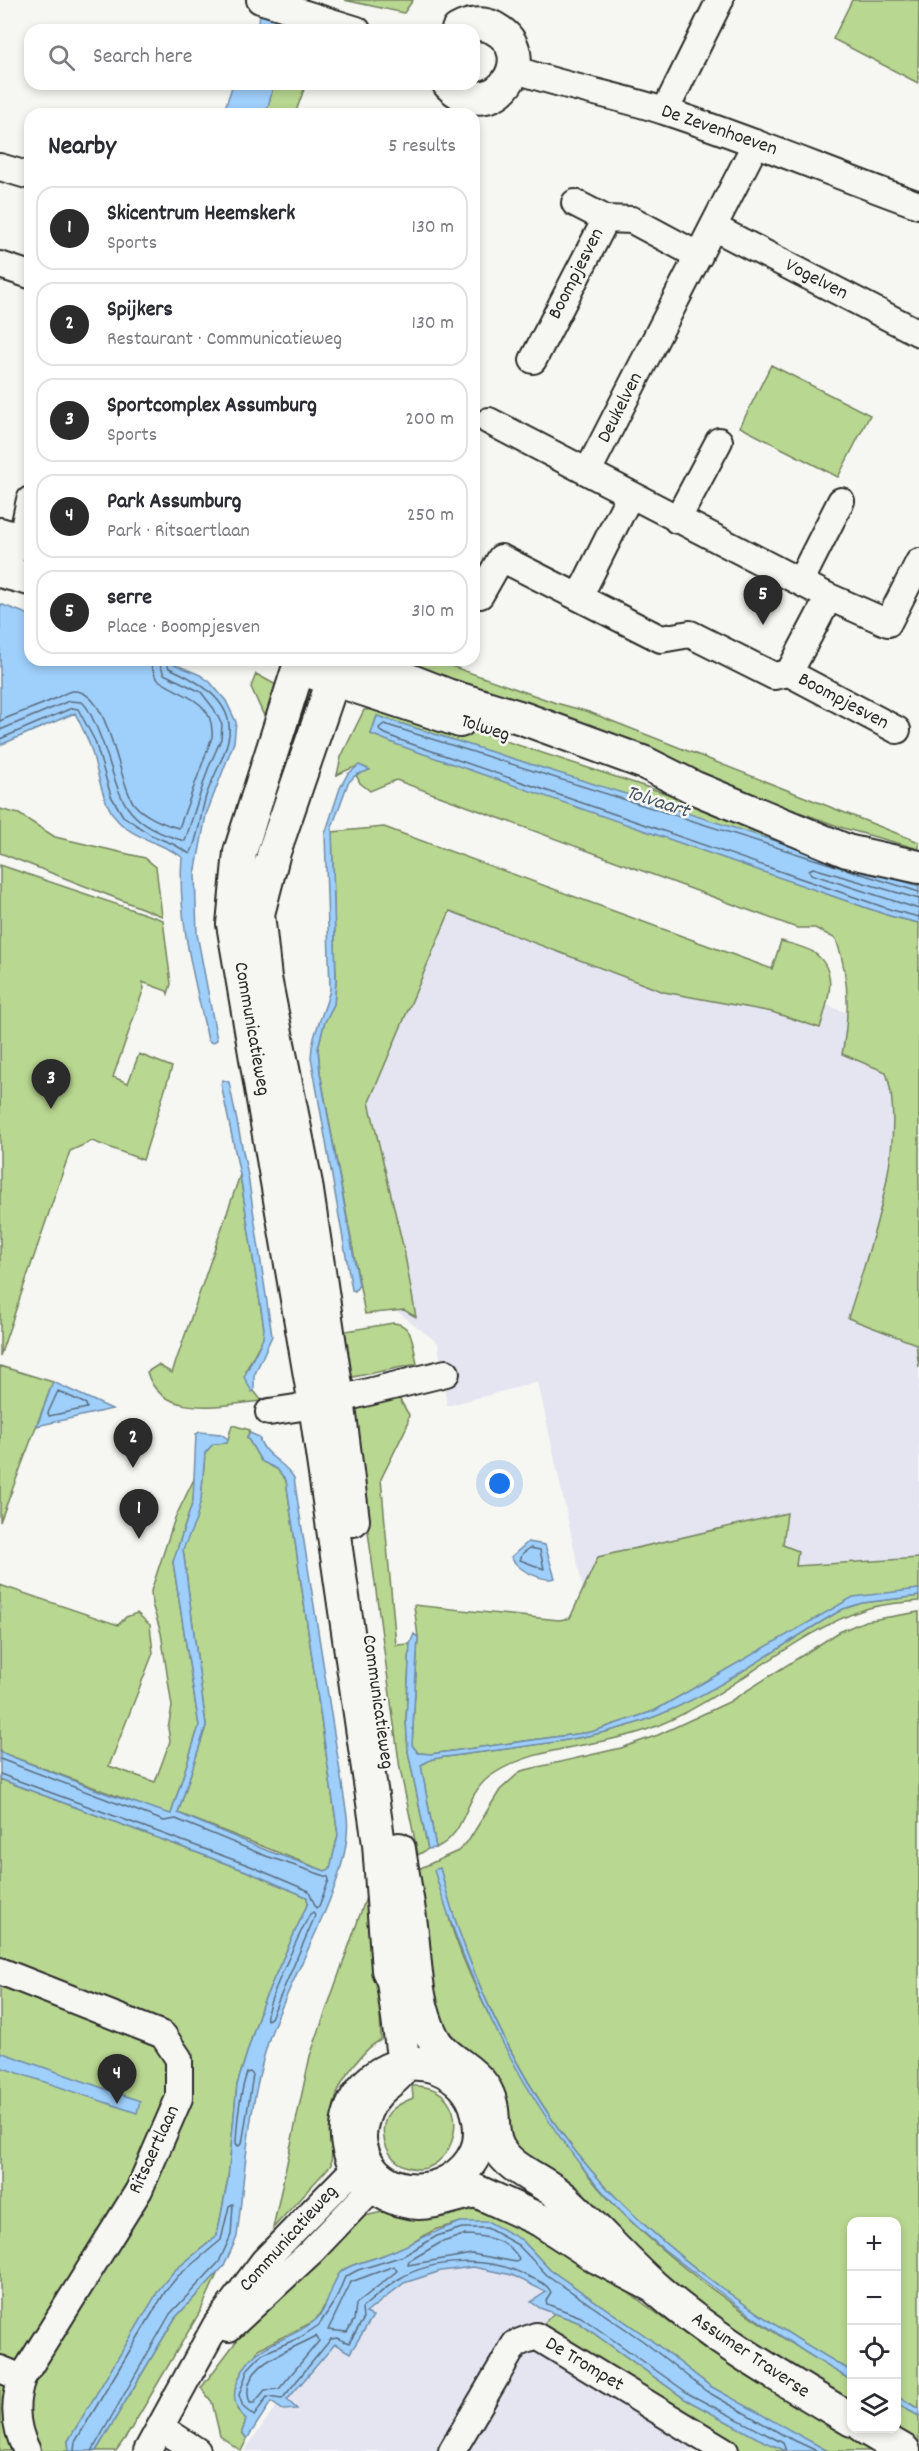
<!DOCTYPE html>
<html lang="en">
<head>
<meta charset="utf-8">
<style>
	body { margin:0; font-family:Dekko,sans-serif; background:#f7f7f7; color:#2b2b33 }
	.controls { position:absolute; right:18px; bottom:18px; display:grid; overflow:hidden; border-radius:12px; box-shadow:0 3px 9px #0003 }
	.controls button { width:54px; height:54px; display:grid; place-items:center; padding:0; border:0; border-bottom:2px solid #e1e1e2; background:#fff; color:#2b2b33; font:30px sans-serif }
	.you { position:absolute; left:500px; top:1484px; width:21px; height:21px; margin:-15px; border:4px solid #fff; border-radius:50%; background:#1a73e8; box-shadow:0 0 0 9px #1a73e833 }
	.badge { display:grid; place-items:center; width:39px; height:39px; border-radius:50%; background:#2b2b2b; color:#fff; font-size:20px; font-weight:700 }
	.pin { position:absolute; translate:-50% -50px; filter:drop-shadow(0 2px 3px #0008) }
	.pin::after { content:''; position:absolute; top:32px; width:21px; height:18px; background:inherit; clip-path:polygon(0 0,100% 0,50% 100%) }
	.list { margin:0; padding:0; list-style:none }
	h2 { display:flex; justify-content:space-between; align-items:center; height:78px; margin:0; padding:0 24px; font-size:26px }
	h2 small { font-size:20px; font-weight:400; color:#7c7c81 }
	.list li { display:grid; grid-template-columns:39px 1fr auto; gap:18px; align-items:center; box-sizing:border-box; height:84px; margin:0 12px 12px; padding:0 12px; border:2px solid #e1e1e2; border-radius:18px }
	.list b { display:block; font-size:22px; white-space:nowrap }
	.list p { margin:0; font-size:20px; white-space:nowrap; color:#7c7c81 }
	.list em { font-size:20px; font-style:normal; color:#7c7c81 }
	.icon { flex:none; width:33px; height:33px; fill:none; stroke:currentColor; stroke-width:2; stroke-linecap:round; stroke-linejoin:round }
	.map { position:relative; flex:none; width:919px; height:2451px; overflow:hidden }
	.search { position:absolute; background:#fff; box-shadow:0 3px 9px #0003; left:24px; top:24px; width:456px; height:66px; display:flex; align-items:center; gap:15px; box-sizing:border-box; padding:0 21px; border-radius:18px; color:#7c7c81; font-size:22px }
	.panel { position:absolute; background:#fff; box-shadow:0 3px 9px #0003; left:24px; top:108px; width:456px; height:558px; border-radius:18px }
	.map>svg:first-child { display:block }
</style>
</head>
<body>
<div class="map">
<svg width="919" height="2451" viewBox="0 0 919 2451">
	<rect width="100%" height="100%" fill="#f6f6f2"/>
	<filter id="ink" filterUnits="userSpaceOnUse"><feTurbulence type="fractalNoise" baseFrequency=".0167" numOctaves="2"/><feDisplacementMap in="SourceGraphic" scale="12" xChannelSelector="R" yChannelSelector="G"/><feConvolveMatrix kernelMatrix="1 2 1 2 8 2 1 2 1" color-interpolation-filters="sRGB"/></filter>
	<g filter="url(#ink)">
		<path fill="#e4e5f1" d="M412 855 898 1031 919 1162V1576L586 1603 538 1382 447 1406 438 1343 380 1298 333 1060Z
			M441 2248 524 2258 806 2451H244L359 2291Z"/>
		<path fill="#b8d790" stroke="#72815e" stroke-width="1.5" d="M344 0H413L404 13Z
			M852 0H919L918 83 833 39Z
			M274 84H306L295 114H266Z
			M771 365 870 415 838 477 740 427Z
			M395 660H434L556 703 589 712 919 842V849L843 828 594 737Z
			M256 674 278 686 269 727 251 687Z
			M381 709 420 713 919 876V886L888 878 377 716 371 734 890 916 919 923V1368L916 1344 848 1318C869 1250 909 1142 886 1072L842 1054C850 1014 850 977 836 939L815 928H797L396 780 370 791 360 783 356 775 369 770C358 762 348 770 337 775L341 757 364 710Z
			M0 809 19 814 55 837 145 858 156 867 162 916 0 853Z
			M384 827 772 969 781 941C791 944 805 947 813 952 841 971 827 1003 820 1028L772 1012 664 992 450 911 369 1102 404 1250 416 1317 404 1310 365 1314 320 1072 318 1048 324 1024 334 1004 336 981 332 832Z
			M0 865 163 920 171 984 168 994 167 991 142 982 144 988 113 1077 128 1083 139 1054 172 1067 143 1160 92 1141 70 1151 0 1356Z
			M240 1175 265 1334 246 1370 252 1391H254L262 1401C226 1404 161 1421 147 1372L158 1365 172 1373Z
			M393 1323C414 1324 413 1346 417 1364L348 1378 340 1332Z
			M0 1366 53 1382 0 1522Z
			M397 1395 409 1415 407 1426 381 1479 396 1645 410 1644 406 1720 408 1751 428 1849 418 1855 400 1769 351 1405Z
			M232 1425 250 1430 247 1437 261 1461 277 1469 286 1480 338 1835 330 1869 325 1871 178 1813 206 1726 183 1549 201 1499 205 1453 213 1444 227 1443Z
			M196 1475 193 1501 173 1562 199 1726 171 1814 167 1815 0 1752V1585L118 1625 126 1617 137 1613 150 1625 153 1653 109 1766 155 1782 170 1741 168 1728 172 1707 161 1633 152 1604 151 1591 175 1518Z
			M787 1513 783 1545 798 1551 796 1566 919 1558V1589L853 1598 654 1711 591 1732 431 1754 418 1753 412 1745 418 1637 414 1605 559 1620 570 1618 598 1557Z
			M919 1596V1601C903 1603 885 1603 869 1608 789 1633 726 1702 646 1730 596 1748 533 1745 489 1777 463 1797 468 1833 436 1848L421 1765 432 1759C502 1748 576 1744 643 1721 714 1696 778 1646 843 1609L862 1603Z
			M919 1612V2409L897 2396 896 2222H852L851 2371C762 2320 677 2262 606 2187 528 2104 468 1978 440 1869 444 1889 446 1911 453 1931 476 1998 510 2058 549 2116 566 2143 583 2171 604 2194 671 2267 767 2330 851 2380V2410L776 2363 663 2278 591 2203 581 2189 531 2156 521 2160 438 2033 414 1871 458 1851 469 1840 500 1790 521 1771 621 1748 658 1735 729 1702 839 1632 865 1621Z
			M0 1779 246 1871 307 1897 308 1903 262 2005 237 2085 228 2179 217 2236 174 2271 68 2441 69 2451H0Z
			M375 1872 381 2040C370 2045 362 2055 354 2065 324 2102 335 2122 331 2165L273 2228 310 2056Z
			M412 2086C482 2084 456 2187 405 2166 387 2159 378 2135 387 2116 392 2107 404 2102 413 2098Z
			M466 2203 486 2205 617 2284 708 2351 874 2451H828L788 2431 710 2386 647 2337 550 2270 522 2240 461 2222 434 2230 400 2250 356 2264 340 2273 331 2296 315 2321 258 2349 237 2409 246 2420 242 2432 247 2439 241 2451 220 2436 212 2402 201 2388 250 2323 365 2216 386 2211 399 2215Z
			M218 2272 201 2310 128 2434 116 2451H96L175 2318Z
			M554 2313 578 2322 685 2399 786 2451H733L539 2328Z
			M897 2404 919 2416V2448L884 2429 896 2428Z"/>
		<path fill="#9fcffb" stroke="#718da8" stroke-width="1.5" d="M266 0H305L294 30H255Z
			M233 84H274L266 114H223Z
			M0 604 30 615V660H165L200 675 210 682 226 701 236 722 234 742 206 815 195 874 197 934 217 1040 212 1043 208 1040C195 980 177 919 182 857 163 843 135 839 118 821 100 801 98 767 89 743 85 733 80 723 75 713L0 745Z
			M377 716 919 886V923L890 916 398 745 371 734Z
			M359 765 370 770 356 775 348 783 332 827 336 981 334 1004 324 1024 318 1048 320 1073 359 1285 355 1291 352 1290 311 1057C312 1032 325 1013 330 989L325 834 340 788 347 775Z
			M223 1080 229 1082 248 1176 272 1336 254 1376V1391L252 1392 244 1377 263 1338 264 1328 240 1175 221 1084Z
			M53 1382 112 1409 37 1426Z
			M200 1432 221 1434 228 1439 227 1443 213 1444 205 1453 201 1499 196 1520 183 1549 206 1726 178 1813 268 1851 325 1871 330 1869 338 1835 286 1480 277 1469 261 1461 247 1437 250 1433 259 1437C264 1457 283 1460 294 1478L347 1816C354 1878 289 1977 269 2039 249 2102 245 2170 237 2237L224 2266 175 2318 96 2451H69L68 2441 160 2288 174 2271 217 2236 228 2179 237 2085 262 2005 308 1903 307 1897 246 1871 0 1779V1752L110 1795 171 1814 199 1726 173 1562 193 1501 196 1434Z
			M528 1542 545 1545 555 1578C543 1582 517 1570 511 1557Z
			M919 1589V1596L862 1603 843 1609C778 1646 714 1696 643 1721 576 1744 502 1748 432 1759L421 1765 436 1848 428 1849 408 1751 406 1720 410 1644 414 1634 418 1637 412 1745 418 1753 431 1754 591 1732 654 1711 853 1597Z
			M440 1868C469 1980 526 2102 606 2187 677 2262 762 2320 851 2371V2380C800 2351 752 2317 705 2281 669 2254 632 2226 603 2192 522 2099 469 1987 434 1870Z
			M0 2052 140 2101 137 2113 0 2067Z
			M461 2222H489L522 2240 550 2270 647 2337 710 2386 828 2451H786L757 2438 685 2399 578 2322 540 2308 531 2302 546 2292 512 2275 473 2267 441 2271 404 2283 366 2313 373 2316 350 2353 335 2344 287 2400 297 2409 283 2410 271 2402 247 2439 242 2432 246 2420C236 2408 231 2398 237 2383 253 2340 281 2346 313 2322 328 2311 329 2289 339 2274 345 2266 362 2262 372 2259 404 2249 430 2232 461 2222Z
			M897 2396 919 2409V2416L897 2404Z"/>
		<g fill="none" stroke-linecap="round" stroke-linejoin="round">
			<path stroke="#596d7e" stroke-width="1.5" d="M0 721C17 713 35 708 52 700 59 697 65 692 73 691 110 689 117 780 134 804 144 816 165 825 179 828L212 737C215 697 177 696 156 678L149 660
				M0 730 69 701 82 702C89 708 92 717 96 726 122 784 110 822 185 841L208 769 221 739 222 725 214 709 201 692 164 674 158 660
				M0 739 72 708 78 709 95 741 111 796 123 816 151 835 175 845 190 854C199 838 200 815 206 796 212 778 224 759 228 740 237 702 197 680 169 668L166 660
				M919 892 384 724 379 728 381 732 400 740 892 910 919 917
				M919 899 813 868 809 870 811 874 919 909
				M58 1391 86 1404 87 1408 49 1416 48 1413Z
				M530 1548 540 1550 544 1569 520 1560 523 1553Z
				M0 1759 164 1821 176 1819 266 1856 328 1877 329 1880 319 1906 316 1908 309 1891 248 1865 0 1774
				M313 1912 315 1916 271 2018 267 2020C263 2009 302 1929 310 1914Z
				M250 2072 253 2075 242 2144 238 2146 236 2143C237 2120 239 2096 247 2073Z
				M463 2235C481 2235 512 2240 519 2260L516 2262 472 2254 408 2265 409 2261 440 2243Z
				M394 2266 397 2271 356 2304 354 2320 347 2332 328 2330 351 2282Z
				M316 2336 319 2341 279 2389 265 2390 254 2403H250C236 2364 293 2350 316 2336Z
				M74 2451 75 2442 165 2292 178 2276 221 2240 229 2206 233 2204 231 2235 219 2262 170 2314 92 2451
				M786 2451 783 2443 689 2394 581 2317 547 2304 546 2301 551 2293C548 2283 534 2279 525 2275 492 2257 432 2258 399 2279 386 2287 374 2298 362 2308L363 2320 349 2343 337 2338 331 2339 282 2399 267 2397 254 2416 243 2407 239 2395 248 2369 262 2354 301 2337 319 2325 336 2299 345 2277 358 2270 403 2256 437 2236 462 2228H487L518 2245 547 2275 643 2341 706 2391 785 2436 817 2451"/>
			<defs>
				<path id="minor" d="M260 0 357 30
					M514 69C564 87 617 95 667 112 753 140 835 175 919 205
					M665 111 720 0
					M0 167 30 176
					M606 219 632 220 699 256
					M713 227 919 333
					M0 265 30 275
					M533 360 606 219 575 203
					M489 421 829 597 888 623 919 562
					M588 471 756 143
					M677 520 719 441
					M0 559C23 555 25 519 30 500
					M800 582 841 501
					M480 595 501 558 661 639 690 634 774 676 789 673 897 730
					M579 597 630 495
					M789 673 829 597
					M269 1412 315 1405 446 1373
					M0 1971 163 2035 179 2059V2098L139 2190 22 2378C13 2403 15 2428 27 2451
					M229 2328 312 2251 372 2188
					M0 2369 22 2378
					M160 2427 197 2451
					M147 2451 216 2325 264 2261 355 2168
					M452 2451 515 2344 536 2336 725 2451"/>
				<path id="major" d="M449 84C493 128 544 55 494 28 482 22 469 24 458 30
					M0 534 30 543
					M0 571 30 579
					M301 660 240 852 233 924 315 1405 379 1844 388 1970 393 1981 403 2057C404 2077 389 2079 378 2092 366 2105 357 2128 361 2146 374 2204 453 2202 476 2152 484 2135 479 2106 468 2091 442 2056 391 2054 363 2089 324 2137 360 2201 419 2203 439 2203 457 2194 476 2191L540 2220 597 2257 653 2286
					M340 660 274 852 258 914 265 978 306 1184 338 1399 353 1520
					M358 660 447 695 522 718 645 763 695 788 847 851 919 867
					M314 673 460 721
					M399 1849C403 1877 409 1906 412 1934 416 1968 416 2004 432 2036 442 2058 469 2066 483 2086 499 2110 488 2127 498 2147 510 2170 543 2180 562 2197 593 2225 621 2257 653 2286 713 2339 783 2379 852 2420
					M865 2428 904 2451"/>
			</defs>
			<use href="#minor" stroke="#2b2b2b" stroke-width="30"/>
			<use href="#major" stroke="#2b2b2b" stroke-width="36"/>
			<use href="#minor" stroke="#f6f6f2" stroke-width="26"/>
			<use href="#major" stroke="#f6f6f2" stroke-width="32"/>
		</g>
	</g>
	<g text-anchor="middle" dominant-baseline="central" stroke-width="5" stroke-linejoin="round" paint-order="stroke">
		<g font-size="20" fill="#2b2b2b" stroke="#f6f6f2">
			<text transform="translate(719 131) rotate(19)">De Zevenhoeven</text>
			<text transform="translate(577 274) rotate(-63)">Boompjesven</text>
			<text transform="translate(816 280) rotate(27)">Vogelven</text>
			<text transform="translate(621 408) rotate(-63)">Deukelven</text>
			<text transform="translate(843 702) rotate(28)">Boompjesven</text>
			<text transform="translate(485 729) rotate(18)">Tolweg</text>
			<text transform="translate(251 1029) rotate(80)">Communicatieweg</text>
			<text transform="translate(377 1702) rotate(82)">Communicatieweg</text>
			<text transform="translate(155 2150) rotate(-65)">Ritsaertlaan</text>
			<text transform="translate(289 2239) rotate(-48)">Communicatieweg</text>
			<text transform="translate(750 2356) rotate(34)">Assumer Traverse</text>
			<text transform="translate(584 2365) rotate(31)">De Trompet</text>
		</g>
		<g font-size="21" font-style="italic" fill="#48545f" stroke="#f6f6f2">
			<text transform="translate(657 803) rotate(18)">Tolvaart</text>
		</g>
	</g>
</svg>
<div class="controls">
<button>+</button>
<button>−</button>
<button><svg class="icon" aria-label="locate" viewBox="0 0 24 24"><circle cx="12" cy="12" r="6"/><path d="M12 2v4M12 18v4M2 12h4M18 12h4"/></svg></button>
<button><svg class="icon" aria-label="layers" viewBox="0 0 24 24"><path d="M12 4l9 5-9 5-9-5zM3 14l9 5 9-5"/></svg></button>
</div>
<div class="you"></div>
<div class="pin badge" style="left:139px;top:1539px">1</div>
<div class="pin badge" style="left:133px;top:1468px">2</div>
<div class="pin badge" style="left:51px;top:1109px">3</div>
<div class="pin badge" style="left:117px;top:2104px">4</div>
<div class="pin badge" style="left:763px;top:625px">5</div>
<div class="search"><svg class="icon" aria-label="search" viewBox="0 0 24 24"><circle cx="10" cy="10" r="6"/><path d="M15 15l6 6"/></svg>Search here</div>
<section class="panel">
<h2>Nearby<small>5 results</small></h2>
<ul class="list">
<li><span class="badge">1</span><div><b>Skicentrum Heemskerk</b><p>Sports</p></div><em>130 m</em></li>
<li><span class="badge">2</span><div><b>Spijkers</b><p>Restaurant · Communicatieweg</p></div><em>130 m</em></li>
<li><span class="badge">3</span><div><b>Sportcomplex Assumburg</b><p>Sports</p></div><em>200 m</em></li>
<li><span class="badge">4</span><div><b>Park Assumburg</b><p>Park · Ritsaertlaan</p></div><em>250 m</em></li>
<li><span class="badge">5</span><div><b>serre</b><p>Place · Boompjesven</p></div><em>310 m</em></li>
</ul>
</section>
</div>
</body>
</html>
